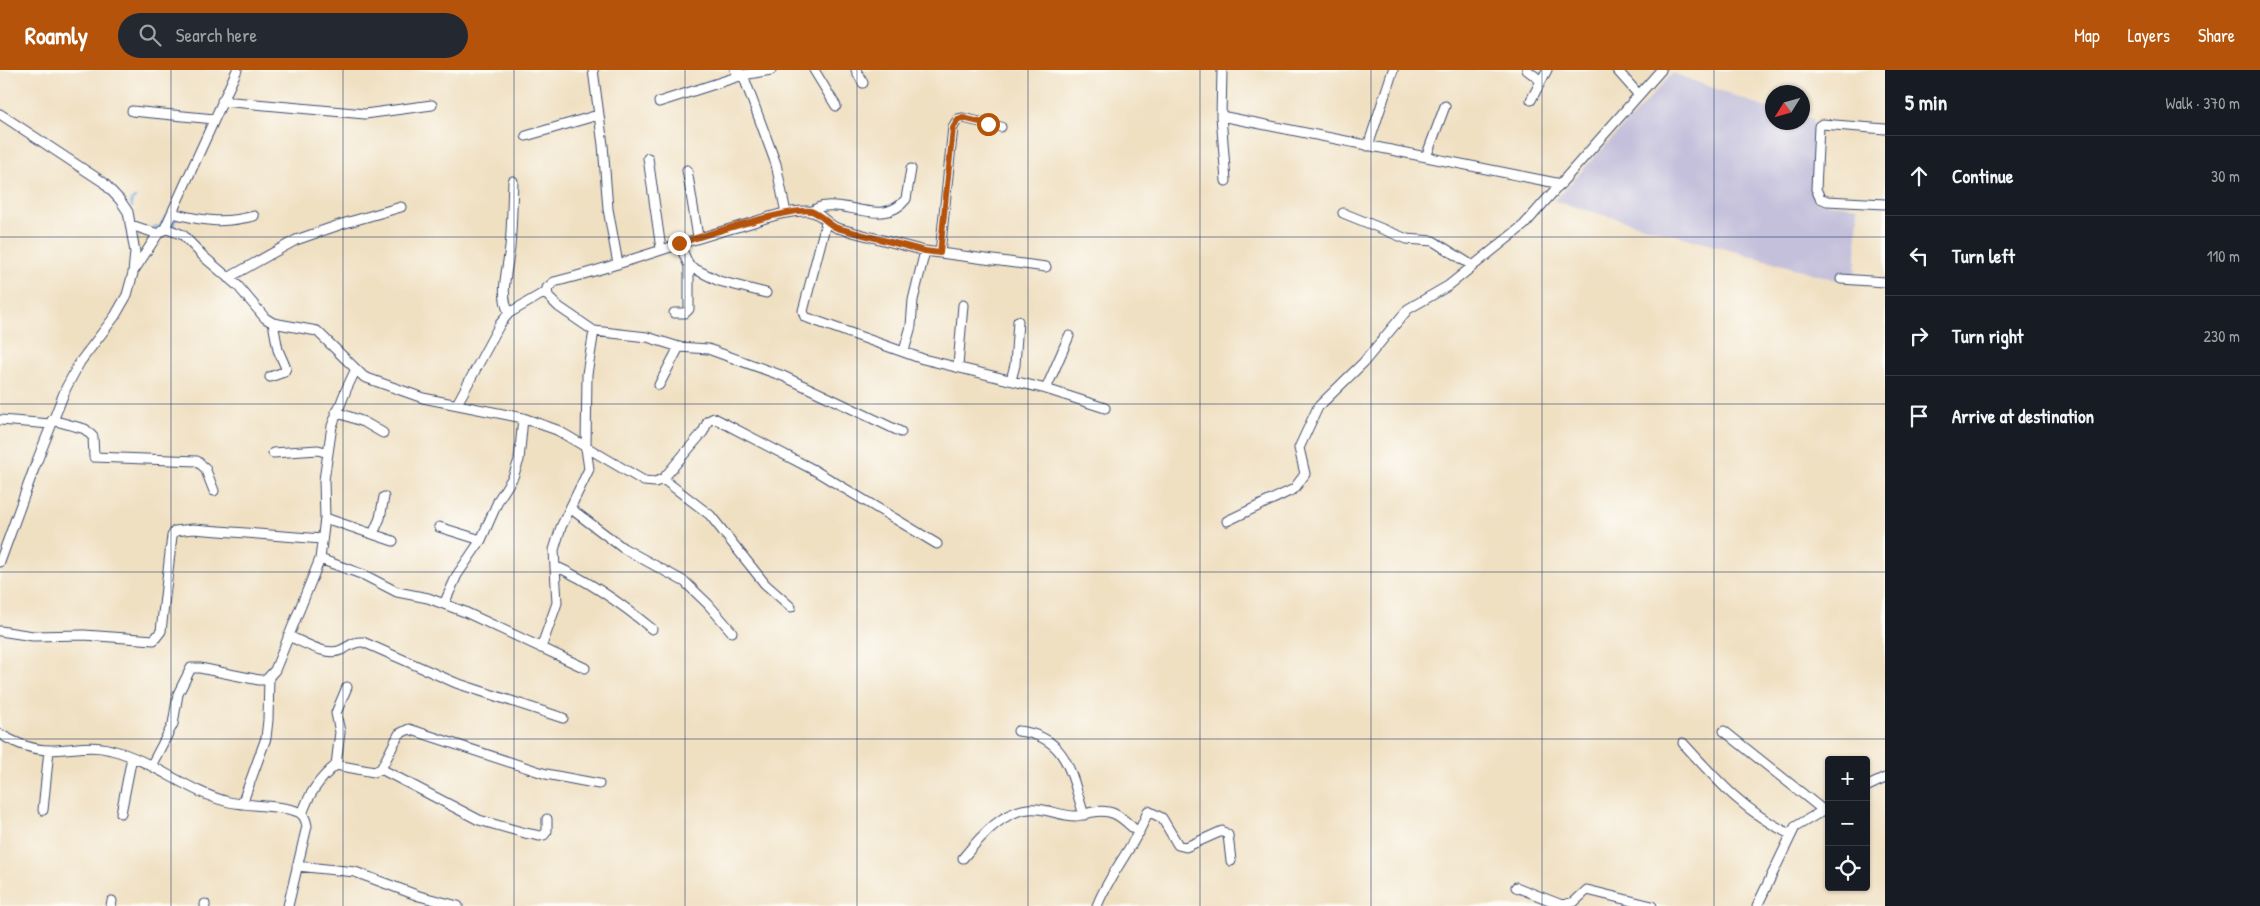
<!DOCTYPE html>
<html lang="en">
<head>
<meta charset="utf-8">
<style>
	body { margin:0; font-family:"Patrick Hand",sans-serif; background:#242831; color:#f1f3f6 }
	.controls { position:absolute; right:15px; bottom:15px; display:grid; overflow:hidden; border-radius:5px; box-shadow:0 1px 4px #0004 }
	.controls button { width:45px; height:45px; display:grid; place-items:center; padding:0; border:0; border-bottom:1px solid #363941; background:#171b24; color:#f1f3f6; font:25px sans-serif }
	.compass { position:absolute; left:1765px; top:15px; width:45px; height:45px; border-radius:50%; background:#171b24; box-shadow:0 1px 4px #0004; rotate:233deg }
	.stop { position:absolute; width:15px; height:15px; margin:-11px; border:4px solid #b45309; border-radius:50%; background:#fff }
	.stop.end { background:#b45309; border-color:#fff; box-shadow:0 1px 5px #0008 }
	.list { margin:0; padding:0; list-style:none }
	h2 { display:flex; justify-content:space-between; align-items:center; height:65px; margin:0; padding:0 20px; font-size:21px }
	h2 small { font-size:16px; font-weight:400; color:#9ea1a6 }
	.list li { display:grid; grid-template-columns:32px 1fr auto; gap:15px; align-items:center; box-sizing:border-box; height:80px; padding:0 20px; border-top:1px solid #363941 }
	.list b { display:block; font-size:19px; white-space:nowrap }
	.list em { font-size:16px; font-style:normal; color:#9ea1a6 }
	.icon { flex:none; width:28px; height:28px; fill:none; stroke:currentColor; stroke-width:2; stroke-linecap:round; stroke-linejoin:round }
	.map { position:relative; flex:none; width:1885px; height:836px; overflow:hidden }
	header { display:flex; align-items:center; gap:30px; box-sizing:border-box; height:70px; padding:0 25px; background:#b45309; color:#fff }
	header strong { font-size:24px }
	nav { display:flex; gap:28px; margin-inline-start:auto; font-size:18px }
	.search { width:350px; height:45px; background:#242831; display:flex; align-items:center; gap:12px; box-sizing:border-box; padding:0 18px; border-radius:28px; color:#9ea1a6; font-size:19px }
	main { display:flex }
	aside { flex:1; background:#171b24 }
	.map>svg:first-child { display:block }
</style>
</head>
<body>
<header>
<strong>Roamly</strong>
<div class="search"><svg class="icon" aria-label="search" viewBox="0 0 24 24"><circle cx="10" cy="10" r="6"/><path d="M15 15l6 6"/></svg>Search here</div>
<nav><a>Map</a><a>Layers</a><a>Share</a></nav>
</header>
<main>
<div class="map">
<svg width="1885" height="836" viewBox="0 0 1885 836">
	<rect width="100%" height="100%" fill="#fdfcf7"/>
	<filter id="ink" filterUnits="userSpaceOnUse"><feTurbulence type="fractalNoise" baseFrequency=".02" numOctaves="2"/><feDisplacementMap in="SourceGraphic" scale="10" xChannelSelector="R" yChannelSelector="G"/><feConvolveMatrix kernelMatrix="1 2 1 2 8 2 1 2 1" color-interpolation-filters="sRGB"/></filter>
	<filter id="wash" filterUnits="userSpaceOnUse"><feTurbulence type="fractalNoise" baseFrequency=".0096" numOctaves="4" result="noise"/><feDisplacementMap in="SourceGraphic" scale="20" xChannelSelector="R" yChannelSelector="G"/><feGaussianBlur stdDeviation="1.12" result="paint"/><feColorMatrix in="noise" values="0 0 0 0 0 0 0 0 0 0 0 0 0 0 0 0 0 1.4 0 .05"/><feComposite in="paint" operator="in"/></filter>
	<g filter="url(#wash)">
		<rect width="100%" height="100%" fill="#f0e0c2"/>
		<path fill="#c4c0db" d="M1673 3 1772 40V52H1802L1803 48H1813L1815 132 1858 137 1855 213 1833 209 1554 131Z"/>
		<path fill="#eeda9e" stroke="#84847e" d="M142 161 153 165 144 180 139 183 137 172Z"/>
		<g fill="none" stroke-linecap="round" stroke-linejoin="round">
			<path stroke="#64a7d9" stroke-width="2.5" d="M132 137 131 131 135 128
				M154 157H160L166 146
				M175 159 173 153 177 148"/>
		</g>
	</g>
	<g filter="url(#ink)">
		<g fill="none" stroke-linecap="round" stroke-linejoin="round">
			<defs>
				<path id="minor" d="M593 0 603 75 608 139 618 194
					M735 0 743 5 776 94 786 143
					M814 0 836 36
					M856 0 863 13
					M1222 0 1221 46 1226 111
					M1527 0 1540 10
					M1617 0 1639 25
					M1531 30 1547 0
					M222 31 365 44 432 35
					M659 32 743 5 771 0
					M132 41 214 49
					M0 44 103 112 120 130 128 142 135 182 133 203 127 225 115 246 80 292 66 318 35 396 0 492
					M1221 46 1561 114
					M1885 59 1822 54 1819 56 1816 119 1820 128 1827 131 1885 134
					M526 66 598 45
					M1368 76 1393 0
					M1426 87 1445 36
					M648 88 661 179
					M687 100 698 167
					M811 142C815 139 820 136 826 136 852 133 885 156 906 129L911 99
					M172 143C203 151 222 154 254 146
					M1343 143 1407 169 1433 171 1473 196
					M826 153 803 241 805 247 923 289 1046 319 1105 338
					M131 155 158 164
					M165 158 183 165 204 187 238 216 265 248 273 253 317 261 364 307 423 328 523 348 557 360 644 411 655 412 663 409 703 362 708 351 714 348 814 400 937 474
					M940 183 953 57 958 49 963 48 1001 57
					M689 196 719 211 766 223
					M135 199 158 164 165 158 237 0
					M228 208 296 170 342 154 401 137
					M1841 209 1885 212
					M509 243C499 224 508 198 510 177 512 155 512 133 513 111
					M674 243H685L689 239V196L679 173
					M904 281 911 256 913 230 925 181
					M958 296 963 235
					M270 307 284 302 286 298 278 280 273 253
					M1011 310 1015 295 1018 251
					M659 315 679 277
					M1046 319 1069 266
					M457 334 500 254 509 243 547 221
					M336 342 364 352 383 363
					M0 350 51 354
					M52 350 85 359 93 367 94 387 197 391 205 398 214 421
					M901 362 783 306 708 279 679 277 647 267 594 261 559 237 548 226 547 218 554 212C616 197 675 174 737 157 759 151 784 140 808 141 819 141 827 154 837 158L925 181 1046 197
					M273 383 318 380 328 383
					M663 409 710 445 765 514 791 537
					M570 438 623 478 685 512 708 534 732 562
					M325 448 393 471
					M1227 451 1294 419 1305 404 1299 378 1318 337 1363 293 1408 239 1448 216 1524 155 1661 0
					M439 457 481 470
					M373 464 380 448 384 427
					M320 489 364 505 397 522 428 528 465 542 585 598
					M555 496C591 512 621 533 652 559
					M444 534 457 505 481 470 499 429 513 407 519 390 523 348
					M0 561 33 566 84 565 154 570 161 561 172 466 175 461 193 459 322 469
					M288 566C302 571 326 587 341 580 349 577 353 571 363 572L456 613 563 648
					M541 578 557 533 554 480 561 457 589 399 586 378 587 304 594 261
					M1018 661C1068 666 1071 705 1084 745
					M1724 661 1823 740
					M0 664C15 673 32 680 50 680 71 680 91 674 111 680 153 690 187 722 229 732 246 736 288 735 300 743 305 746 306 751 307 756L288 836
					M1683 673C1717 710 1743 741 1790 764
					M336 695 340 662 336 643 347 617
					M151 696 173 654 178 624 191 598H200L259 610H266L275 600 320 489 325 448 324 410 332 356 346 320 355 301
					M381 699 399 664 409 659 546 704 599 714
					M1866 717 1885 708
					M242 734 266 668 268 650 269 607
					M43 740 49 680
					M121 743 132 687
					M302 745C308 725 320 708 336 695L374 702 381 699 479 750 525 763 540 766 544 765 547 761V749
					M963 788C980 767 1006 736 1037 739 1050 740 1062 746 1075 746 1081 746 1087 743 1093 742 1116 738 1123 750 1139 763
					M297 796 355 802 419 826 458 836
					M1516 817 1562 835 1574 832 1587 820 1652 836
					M111 836 112 831
					M205 836V834
					M1097 836C1110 802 1136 775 1148 741L1162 748 1178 775 1186 777 1222 761 1228 765 1231 791
					M1757 836 1795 757 1829 737"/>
			</defs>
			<use href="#minor" stroke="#3b4a6d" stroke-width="11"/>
			<use href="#minor" stroke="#fff" stroke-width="9"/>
		</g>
	</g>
	<g fill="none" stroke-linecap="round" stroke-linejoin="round" filter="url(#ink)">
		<path stroke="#b45309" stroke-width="6" d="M679 173C704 166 790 137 811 141 821 144 827 154 837 158L925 181 940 183 953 58 958 49 963 48 988 54"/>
	</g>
	<path fill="none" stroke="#1b2f5e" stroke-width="1" stroke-opacity="0.55" d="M171 0V836M343 0V836M514 0V836M685 0V836M857 0V836M1028 0V836M1200 0V836M1371 0V836M1542 0V836M1714 0V836M0 167H1885M0 334H1885M0 502H1885M0 669H1885"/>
</svg>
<div class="controls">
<button>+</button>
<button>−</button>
<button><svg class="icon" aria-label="locate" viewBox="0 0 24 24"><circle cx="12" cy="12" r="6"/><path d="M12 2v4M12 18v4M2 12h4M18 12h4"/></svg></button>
</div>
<svg class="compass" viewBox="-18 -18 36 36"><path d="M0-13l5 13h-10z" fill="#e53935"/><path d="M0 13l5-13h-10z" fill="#9ea1a6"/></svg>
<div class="stop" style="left:988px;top:54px"></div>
<div class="stop end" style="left:679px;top:173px"></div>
</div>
<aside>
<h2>5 min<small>Walk · 370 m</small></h2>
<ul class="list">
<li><svg class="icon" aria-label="ahead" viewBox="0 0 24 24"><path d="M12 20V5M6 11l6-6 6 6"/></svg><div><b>Continue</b></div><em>30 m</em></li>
<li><svg class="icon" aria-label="left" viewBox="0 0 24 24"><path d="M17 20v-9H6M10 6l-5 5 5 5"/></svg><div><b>Turn left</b></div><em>110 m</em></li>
<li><svg class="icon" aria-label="right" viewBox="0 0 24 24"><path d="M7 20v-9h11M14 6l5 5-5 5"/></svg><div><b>Turn right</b></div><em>230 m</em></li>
<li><svg class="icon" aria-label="arrive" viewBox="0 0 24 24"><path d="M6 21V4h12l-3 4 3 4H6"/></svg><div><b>Arrive at destination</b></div></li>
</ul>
</aside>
</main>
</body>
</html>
